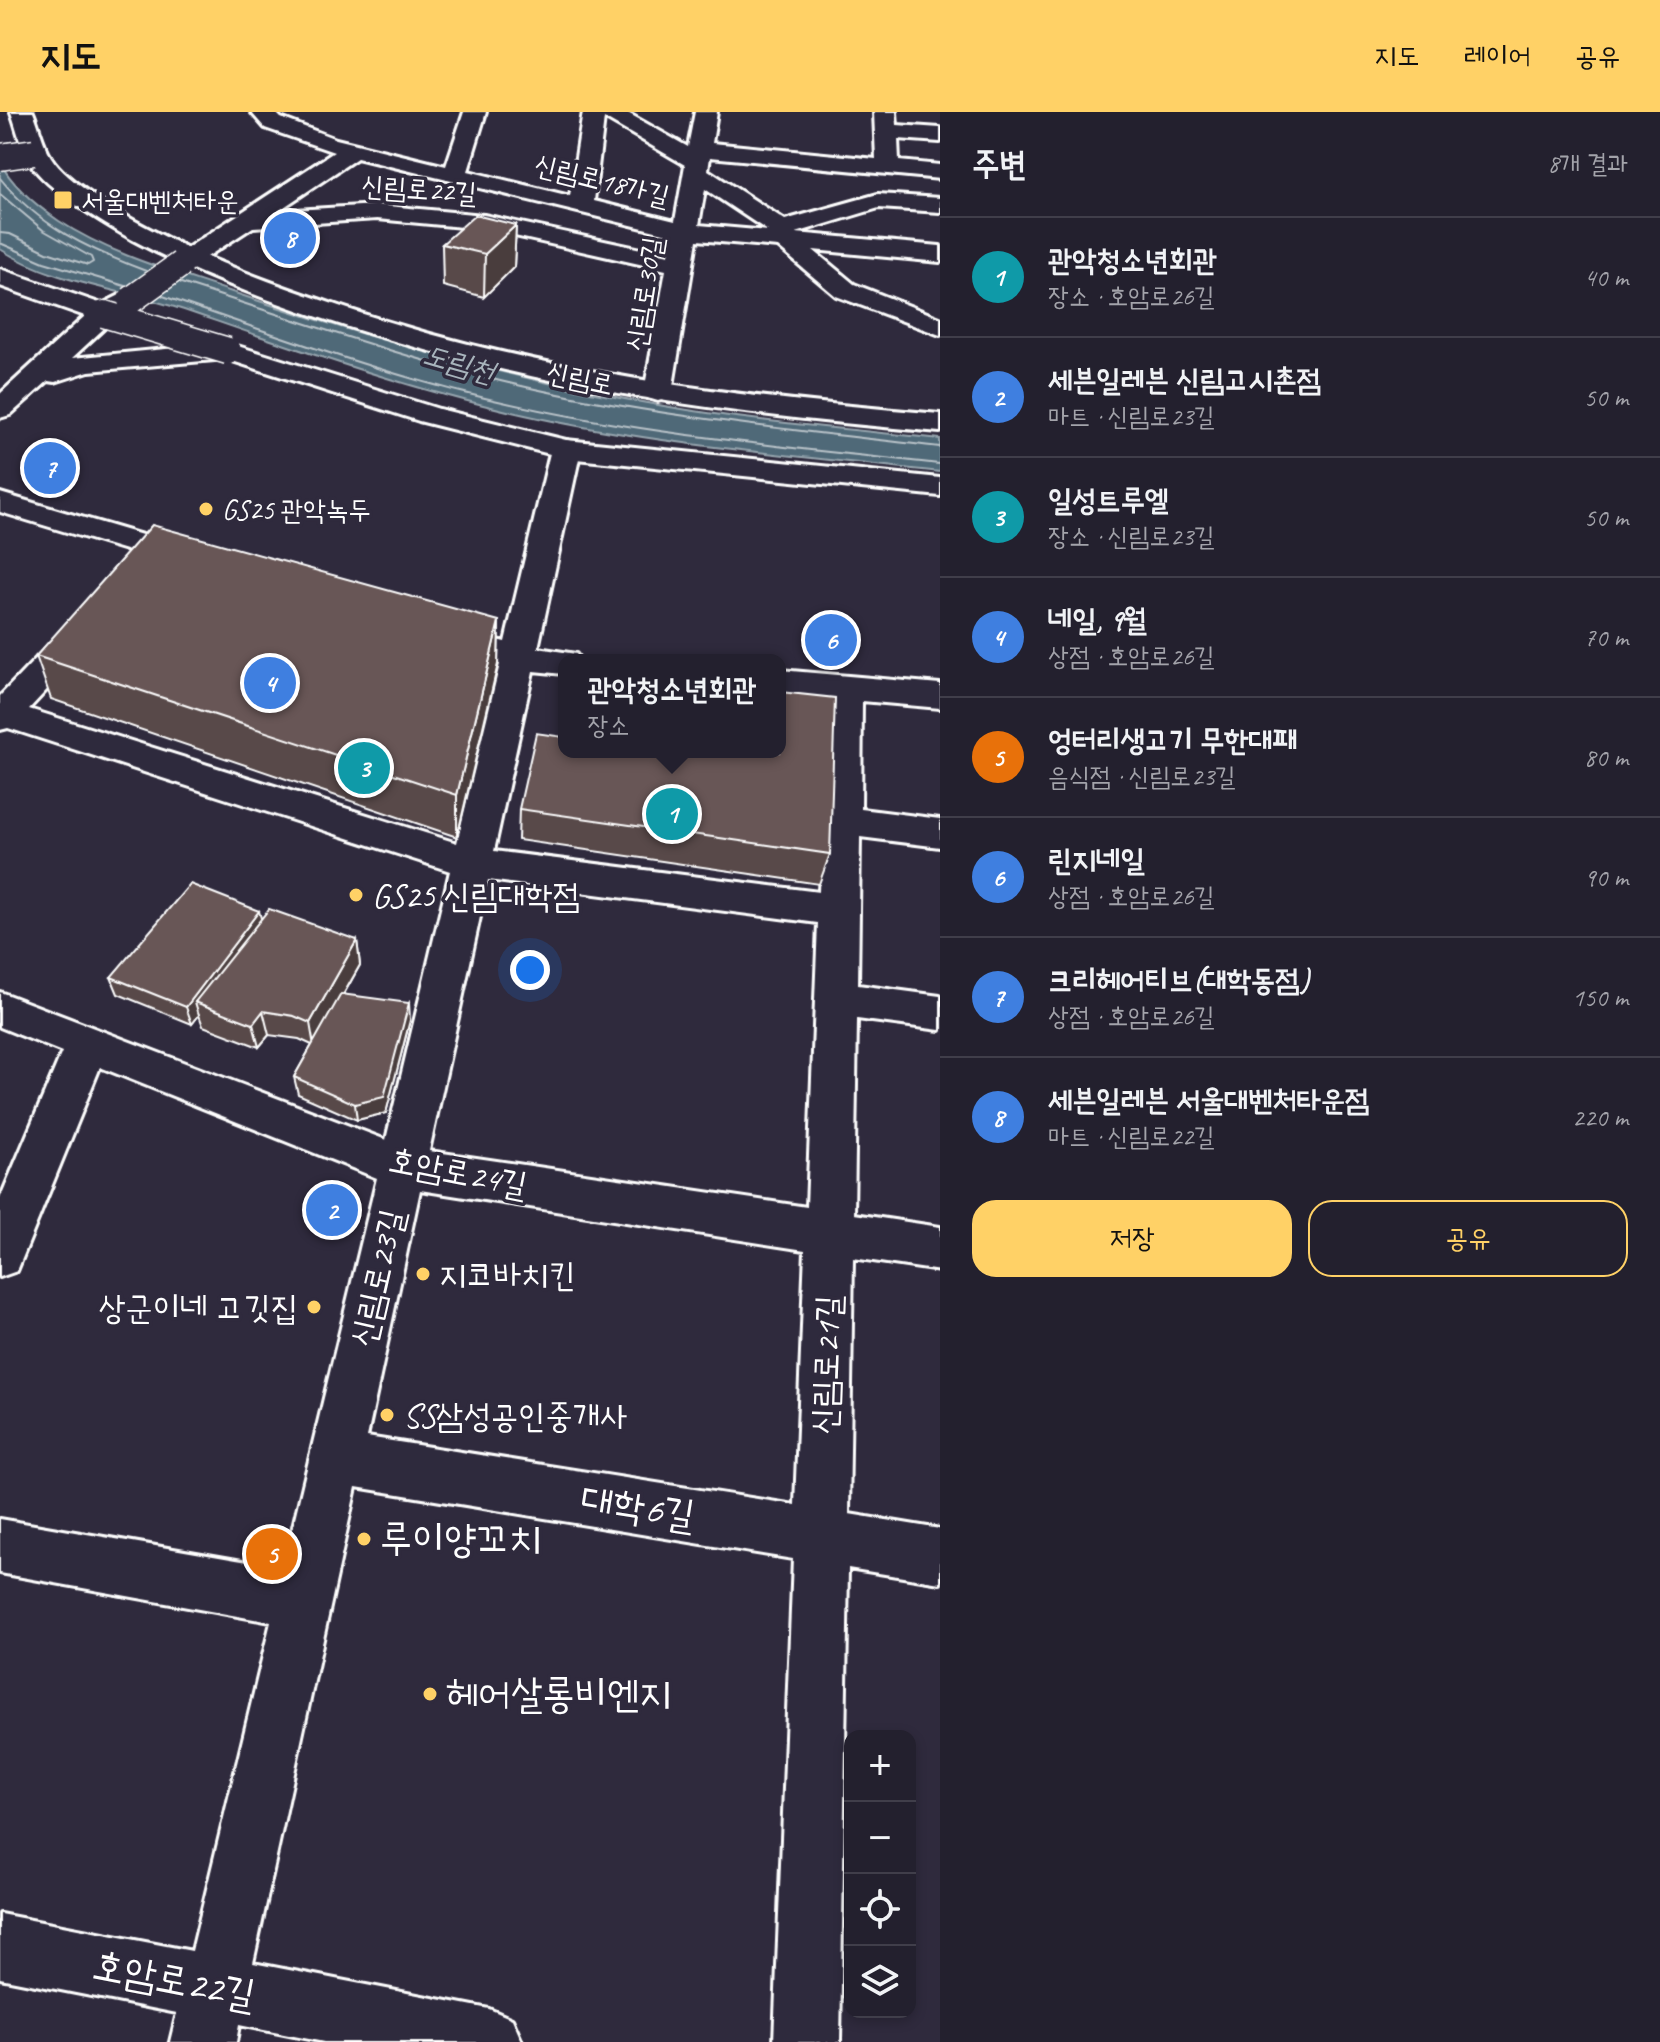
<!DOCTYPE html>
<html lang="ko">
<head>
<meta charset="utf-8">
<style>
	body { margin:0; font-family:Caveat,"Poor Story",sans-serif; background:#2b2836; color:#f1f3f6 }
	.controls { position:absolute; right:24px; bottom:24px; display:grid; overflow:hidden; border-radius:16px; box-shadow:0 4px 12px #0003 }
	.controls button { width:72px; height:72px; display:grid; place-items:center; padding:0; border:0; border-bottom:2px solid #403e4a; background:#23202e; color:#f1f3f6; font:40px sans-serif }
	.you { position:absolute; left:530px; top:858px; width:28px; height:28px; margin:-20px; border:6px solid #fff; border-radius:50%; background:#1a73e8; box-shadow:0 0 0 12px #1a73e833 }
	.badge { display:grid; place-items:center; width:52px; height:52px; border-radius:50%; background:#ffd166; color:#fff; font-size:26px; font-weight:700 }
	.pin { position:absolute; translate:-50% -50%; border:4px solid #fff; box-shadow:0 2px 8px #0006 }
	.popup { position:absolute; left:558px; top:542px; width:228px; height:104px; box-sizing:border-box; display:grid; place-content:center; border-radius:16px; background:#23202e; filter:drop-shadow(0 2px 6px #0005); font-size:26px; white-space:nowrap; color:#a3a3aa }
	.popup b { font-size:30px; color:#f1f3f6 }
	.popup::after { content:''; position:absolute; left:50%; top:100%; margin-left:-16px; border:16px solid transparent; border-top-color:#23202e }
	.list { margin:0; padding:0; list-style:none }
	h2 { display:flex; justify-content:space-between; align-items:center; height:104px; margin:0; padding:0 32px; font-size:34px }
	h2 small { font-size:26px; font-weight:400; color:#a3a3aa }
	.list li { display:grid; grid-template-columns:52px 1fr auto; gap:24px; align-items:center; box-sizing:border-box; height:120px; padding:0 32px; border-top:2px solid #403e4a }
	.list b { display:block; font-size:30px; white-space:nowrap }
	.list p { margin:0; font-size:26px; white-space:nowrap; color:#a3a3aa }
	.list em { font-size:26px; font-style:normal; color:#a3a3aa }
	.actions { display:flex; gap:16px; padding:24px 32px }
	.actions a { flex:1; padding:18px 0; border:2px solid #ffd166; border-radius:24px; text-align:center; font-size:28px; color:#ffd166 }
	.actions .main { background:#ffd166; color:#111 }
	.icon { flex:none; width:44px; height:44px; fill:none; stroke:currentColor; stroke-width:2; stroke-linecap:round; stroke-linejoin:round }
	.map { position:relative; flex:none; width:940px; height:1930px; overflow:hidden }
	header { display:flex; align-items:center; gap:48px; box-sizing:border-box; height:112px; padding:0 40px; background:#ffd166; color:#111 }
	header strong { font-size:38px }
	nav { display:flex; gap:44px; margin-inline-start:auto; font-size:28px }
	main { display:flex }
	aside { flex:1; background:#23202e }
	.map>svg:first-child { display:block }
</style>
</head>
<body>
<header>
<strong>지도</strong>
<nav><a>지도</a><a>레이어</a><a>공유</a></nav>
</header>
<main>
<div class="map">
<svg width="940" height="1930" viewBox="0 0 940 1930">
	<rect width="100%" height="100%" fill="#2f2a3d"/>
	<filter id="ink" filterUnits="userSpaceOnUse"><feTurbulence type="fractalNoise" baseFrequency=".0125" numOctaves="2"/><feDisplacementMap in="SourceGraphic" scale="16" xChannelSelector="R" yChannelSelector="G"/><feConvolveMatrix kernelMatrix="1 2 1 2 8 2 1 2 1" color-interpolation-filters="sRGB"/></filter>
	<g filter="url(#ink)">
		<path fill="#506978" stroke="#96a5ae" stroke-width="2" d="M0 50C12 74 37 94 59 109 111 143 174 160 232 180 374 228 517 269 664 294 755 310 848 317 940 327V360C802 344 661 334 525 303 408 277 297 237 184 198 123 177 55 172 0 137Z"/>
		<g fill="none" stroke-linecap="round" stroke-linejoin="round">
			<path stroke="#b9c3c9" stroke-width="2" d="M0 66C38 114 90 138 146 159
				M0 82 43 118 91 145 93 150 88 153 47 140 10 122 0 121
				M0 131 44 150 125 174
				M181 171C291 206 400 245 513 272 653 305 797 318 940 335
				M163 184C259 217 355 252 453 278 612 320 777 334 940 352"/>
			<defs>
				<path id="minor" d="M251 0H275L281 6 336 27 446 54 464 0H486L468 59 570 84 583 0H626L688 35 695 0H717L712 31 876 47 874 0H896L897 13 940 16V30L898 27 899 49 940 53V67L710 45 708 58 785 108 878 82 940 86V100L879 96 796 121 940 134V150L813 138 854 172 940 206V223L836 184 778 135 697 128 672 280 668 286 658 289 648 286 644 280 666 158 484 117 377 107 253 115 196 152H178L174 147 178 142 334 40 265 16ZM604 6 685 53 675 109 594 89ZM357 46 672 123 669 143 484 103 377 93 278 99ZM705 77 768 119 699 113Z
					M566 328 577 331 581 337 538 536 576 542 580 548H564V562L533 559 494 739 819 780 827 586 780 582V558L940 572V596L862 589 861 697 940 707V735L860 725 858 873 940 884V918L857 907 854 1102 940 1115V1159L853 1146 849 1402 940 1417V1471L848 1456 840 1930H774L793 1447 356 1375 253 1851 489 1897 512 1907 522 1930H324L239 1913 236 1930H170L177 1901 0 1866V1802L192 1839 271 1510 0 1461V1407L283 1456 377 1066 100 955 17 1159 0 1165V1087L62 940 0 915V880L386 1028 450 759 8 616 0 618V584L71 510 83 507 95 510 100 518 95 526 29 597 457 731 500 552 480 546 475 538 480 530 492 527 505 530 551 337 555 331ZM488 768 818 811 807 1095 429 1039ZM420 1078 805 1138 795 1393 367 1325Z
					M0 381 203 441 208 448 203 455 192 458 0 400Z"/>
				<path id="major" d="M11 0H33C39 14 43 33 51 45 66 70 122 102 148 116 209 149 274 172 339 194 538 261 731 285 940 302V320C724 302 528 276 321 206 256 184 192 160 131 127 103 111 47 78 30 51 21 37 17 16 11 0Z
					M0 157 102 192 122 182H140L144 188 140 194 113 208 72 246 228 231 439 297 566 328 940 366V384L566 346 419 309 226 247 89 259 55 270 48 269 10 303 0 306V282L85 204 0 174Z"/>
			</defs>
			<use href="#minor" stroke="#fff" stroke-width="6"/>
			<use href="#major" stroke="#fff" stroke-width="6"/>
			<use href="#minor" fill="#2f2a3d" fill-rule="evenodd"/>
			<use href="#major" fill="#2f2a3d" fill-rule="evenodd"/>
			<defs>
				<path id="major-bridge" d="M0 45 34 40
					M131 188 181 152
					M104 202 228 239"/>
			</defs>
			<use href="#major-bridge" stroke="#fff" stroke-width="29" stroke-linecap="butt"/>
			<use href="#major-bridge" stroke="#2f2a3d" stroke-width="26"/>
		</g>
		<path fill="#594a4a" stroke="#fff" stroke-width="2" d="M516 113 514 155 484 185 443 174 442 132Z
			M499 509 498 552 457 725 51 587 36 544Z
			M711 640H780L830 742 819 772 518 728 519 697 711 644Z
			M261 807 357 828 360 853 344 882 410 908 386 1001 357 1008 298 982 294 965 312 933 299 927 269 923 259 935 203 914 199 903 192 912 118 882 111 865Z"/>
		<path fill="#493c3c" stroke="#fff" stroke-width="2" d="M516 113 514 155 484 185 485 142Z
			M499 509 498 552 457 725V683Z
			M259 799 264 817 195 890 199 903 192 912 186 895Z
			M357 828 360 853 314 934 310 911Z
			M409 891 410 908 386 1001 357 1008 355 992Z
			M263 899 269 923 259 935 253 912Z"/>
		<path fill="#685656" stroke="#fff" stroke-width="2" d="M475 103 516 113 485 142 442 132Z
			M152 413 499 509 457 683 36 544Z
			M780 580 835 586 830 742 519 697 536 621 564 625V640H682L714 644 715 640H780Z
			M190 772 259 799 186 895 111 865Z
			M269 797 357 828 310 911 294 904 263 899 253 912 195 890Z
			M341 882 409 891 384 985 355 992 294 965Z"/>
	</g>
	<g fill="#ffd166" stroke="#2f2a3d" stroke-width="3">
		<rect x="53" y="78" width="20" height="20" rx="4"/>
		<circle cx="206" cy="397" r="8"/>
		<circle cx="356" cy="783" r="8"/>
		<circle cx="423" cy="1162" r="8"/>
		<circle cx="314" cy="1195" r="8"/>
		<circle cx="387" cy="1303" r="8"/>
		<circle cx="364" cy="1427" r="8"/>
		<circle cx="430" cy="1582" r="8"/>
	</g>
	<g text-anchor="middle" dominant-baseline="central" stroke-width="7" stroke-linejoin="round" paint-order="stroke">
		<g font-size="28" fill="#fff" stroke="#2f2a3d">
			<text transform="translate(602 68) rotate(14)">신림로18가길</text>
			<text transform="translate(419 77) rotate(4)">신림로22길</text>
			<text transform="translate(644 182) rotate(-81)">신림로30길</text>
			<text transform="translate(580 266) rotate(12)">신림로</text>
		</g>
		<g font-size="28" fill="#fff" stroke="#2f2a3d" text-anchor="start">
			<text x="81" y="88">서울대벤처타운</text>
			<text x="222" y="397">GS25 관악녹두</text>
		</g>
		<g font-size="30" font-style="italic" fill="#a8b4bc" stroke="#2f2a3d">
			<text transform="translate(459 251) rotate(16)">도림천</text>
		</g>
		<g font-size="34" fill="#fff" stroke="#2f2a3d" text-anchor="start">
			<text x="372" y="783">GS25 신림대학점</text>
			<text x="439" y="1162">지코바치킨</text>
			<text x="298" y="1195" text-anchor="end">상군이네 고깃집</text>
			<text x="403" y="1303">SS삼성공인중개사</text>
		</g>
		<g font-size="34" fill="#fff" stroke="#2f2a3d">
			<text transform="translate(458 1060) rotate(11)">호암로24길</text>
			<text transform="translate(377 1166) rotate(-77)">신림로23길</text>
			<text transform="translate(826 1253) rotate(-88)">신림로21길</text>
		</g>
		<g font-size="40" fill="#fff" stroke="#2f2a3d">
			<text transform="translate(638 1395) rotate(9)">대학6길</text>
			<text transform="translate(174 1868) rotate(11)">호암로22길</text>
		</g>
		<g font-size="40" fill="#fff" stroke="#2f2a3d" text-anchor="start">
			<text x="380" y="1427">루이양꼬치</text>
			<text x="446" y="1582">헤어살롱비엔지</text>
		</g>
	</g>
</svg>
<div class="controls">
<button>+</button>
<button>−</button>
<button><svg class="icon" aria-label="locate" viewBox="0 0 24 24"><circle cx="12" cy="12" r="6"/><path d="M12 2v4M12 18v4M2 12h4M18 12h4"/></svg></button>
<button><svg class="icon" aria-label="layers" viewBox="0 0 24 24"><path d="M12 4l9 5-9 5-9-5zM3 14l9 5 9-5"/></svg></button>
</div>
<div class="you"></div>
<div class="pin badge" style="left:672px;top:702px;background:#0f9aa8">1</div>
<div class="popup"><b>관악청소년회관</b>장소</div>
<div class="pin badge" style="left:332px;top:1098px;background:#3f7fe0">2</div>
<div class="pin badge" style="left:364px;top:656px;background:#0f9aa8">3</div>
<div class="pin badge" style="left:270px;top:571px;background:#3f7fe0">4</div>
<div class="pin badge" style="left:272px;top:1442px;background:#e8710a">5</div>
<div class="pin badge" style="left:831px;top:528px;background:#3f7fe0">6</div>
<div class="pin badge" style="left:50px;top:356px;background:#3f7fe0">7</div>
<div class="pin badge" style="left:290px;top:126px;background:#3f7fe0">8</div>
</div>
<aside>
<h2>주변<small>8개 결과</small></h2>
<ul class="list">
<li><span class="badge" style="background:#0f9aa8">1</span><div><b>관악청소년회관</b><p>장소 · 호암로26길</p></div><em>40 m</em></li>
<li><span class="badge" style="background:#3f7fe0">2</span><div><b>세븐일레븐 신림고시촌점</b><p>마트 · 신림로23길</p></div><em>50 m</em></li>
<li><span class="badge" style="background:#0f9aa8">3</span><div><b>일성트루엘</b><p>장소 · 신림로23길</p></div><em>50 m</em></li>
<li><span class="badge" style="background:#3f7fe0">4</span><div><b>네일, 9월</b><p>상점 · 호암로26길</p></div><em>70 m</em></li>
<li><span class="badge" style="background:#e8710a">5</span><div><b>엉터리생고기 무한대패</b><p>음식점 · 신림로23길</p></div><em>80 m</em></li>
<li><span class="badge" style="background:#3f7fe0">6</span><div><b>린지네일</b><p>상점 · 호암로26길</p></div><em>90 m</em></li>
<li><span class="badge" style="background:#3f7fe0">7</span><div><b>크리헤어티브(대학동점)</b><p>상점 · 호암로26길</p></div><em>150 m</em></li>
<li><span class="badge" style="background:#3f7fe0">8</span><div><b>세븐일레븐 서울대벤처타운점</b><p>마트 · 신림로22길</p></div><em>220 m</em></li>
</ul>
<div class="actions"><a class="main">저장</a><a>공유</a></div>
</aside>
</main>
</body>
</html>
